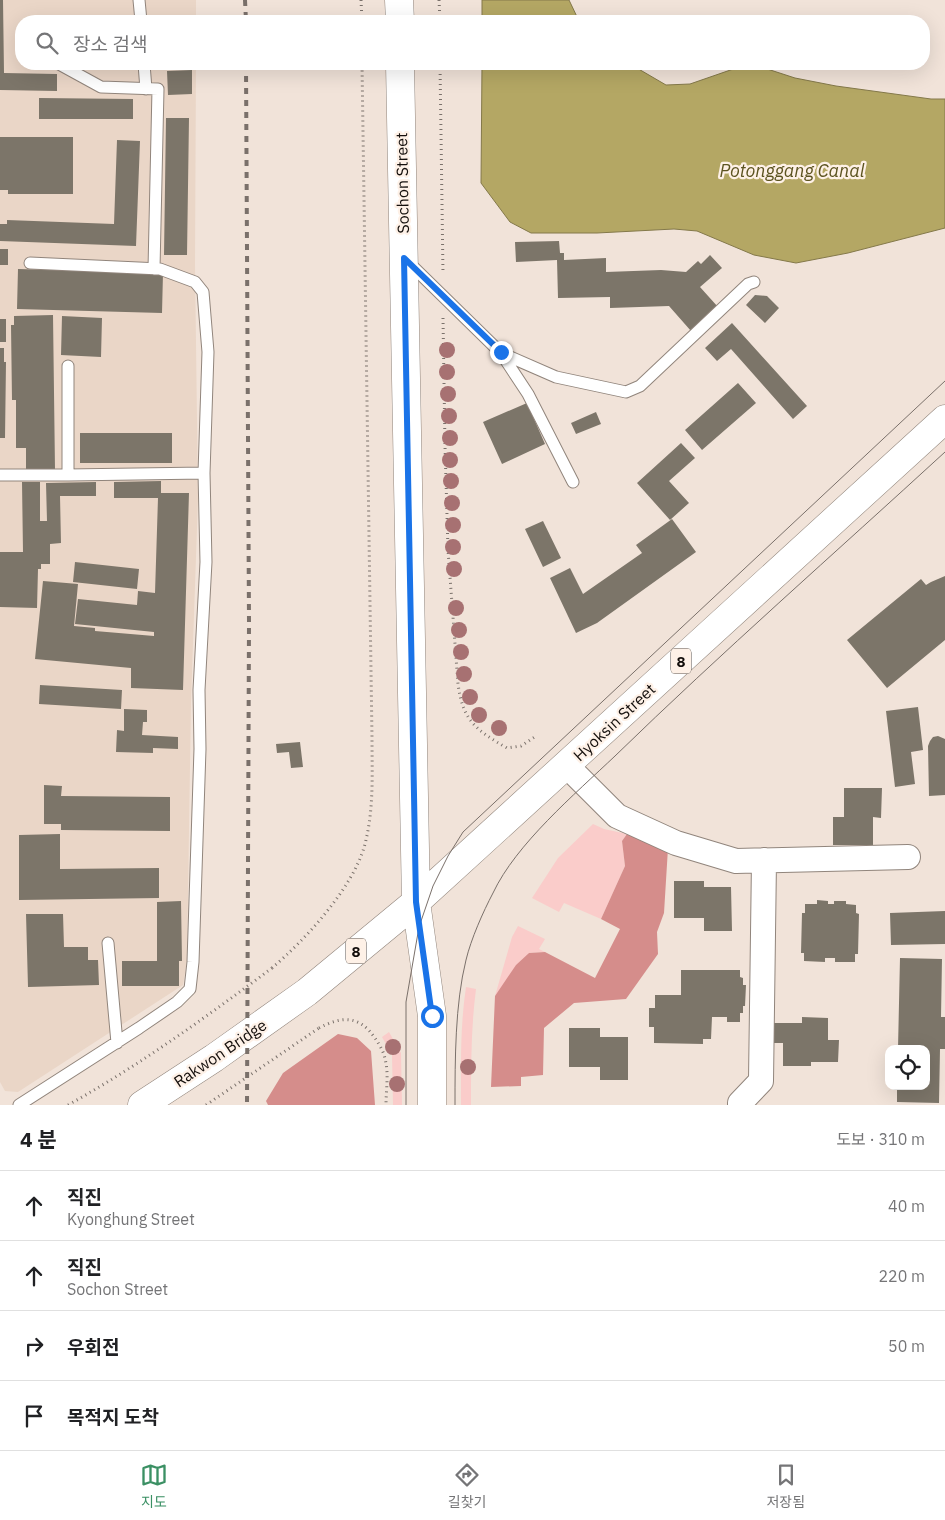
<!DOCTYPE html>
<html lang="ko">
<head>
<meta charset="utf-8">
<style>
	body { margin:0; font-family:"IBM Plex Sans","Noto Sans KR",sans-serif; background:#f2f2f2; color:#202124 }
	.controls { position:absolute; right:15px; bottom:15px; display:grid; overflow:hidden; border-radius:10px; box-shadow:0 5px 20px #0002 }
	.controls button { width:45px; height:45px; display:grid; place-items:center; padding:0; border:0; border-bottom:1px solid #e0e0e0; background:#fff; color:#202124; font:25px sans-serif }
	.stop { position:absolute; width:15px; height:15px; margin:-11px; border:4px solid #1a73e8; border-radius:50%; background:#fff }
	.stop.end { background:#1a73e8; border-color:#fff; box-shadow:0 1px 5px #0008 }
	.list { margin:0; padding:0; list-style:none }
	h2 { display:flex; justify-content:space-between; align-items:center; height:65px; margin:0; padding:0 20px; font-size:21px }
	h2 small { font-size:16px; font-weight:400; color:#757577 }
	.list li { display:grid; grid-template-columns:32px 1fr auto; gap:15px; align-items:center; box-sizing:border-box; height:70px; padding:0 20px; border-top:1px solid #e0e0e0 }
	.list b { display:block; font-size:19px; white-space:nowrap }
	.list p { margin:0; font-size:16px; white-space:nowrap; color:#757577 }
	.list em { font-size:16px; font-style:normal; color:#757577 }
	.icon { flex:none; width:28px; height:28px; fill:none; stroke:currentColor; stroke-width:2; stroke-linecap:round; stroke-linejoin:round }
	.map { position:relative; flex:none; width:945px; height:1105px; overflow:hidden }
	.search { position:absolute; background:#fff; box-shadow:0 5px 20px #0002; left:15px; right:15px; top:15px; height:55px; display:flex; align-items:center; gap:12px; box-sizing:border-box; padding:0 18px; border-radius:20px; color:#757577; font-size:19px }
	.sheet { height:345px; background:#fff }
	nav { display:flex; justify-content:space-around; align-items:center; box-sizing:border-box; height:70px; border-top:1px solid #e0e0e0; background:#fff; font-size:14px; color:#757577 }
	nav a { display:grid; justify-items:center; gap:2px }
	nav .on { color:#3b9064 }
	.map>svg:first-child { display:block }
</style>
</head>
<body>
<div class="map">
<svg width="945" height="1105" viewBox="0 0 945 1105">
	<rect width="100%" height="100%" fill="#f1e3d9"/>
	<path fill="#ead6c7" d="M0 0H196V21H21V64H196L195 265 198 499 191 702 187 960 183 985 18 1092 5 1091 0 1082Z"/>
	<path fill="#faccca" d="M593 824 604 829 627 834 622 841 625 866 601 919 564 903 559 912 532 898 558 858Z
		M518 926 545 939 539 949 545 952 529 953 495 996 512 937Z
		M466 987 476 989C471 1027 471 1066 471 1105H461C461 1066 460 1026 466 987Z
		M389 1032 401 1053 402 1105H393L392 1055 382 1037Z"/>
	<path fill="#d58d8b" d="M627 834H638L668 848 664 913 657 932 658 954 626 999 574 1003 544 1028 543 1075 521 1077V1086L491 1087 495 996 516 965 529 953 545 952 595 978 620 929 601 919 625 866 622 841Z
		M338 1034 357 1038 371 1051 375 1105H268L266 1101 283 1073Z"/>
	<path fill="#b4a764" stroke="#84794a" d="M482 0H569L579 21H482Z
		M482 64H630L666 85 690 84 742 66H758L795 78 836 86 931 99H945V228L848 253 796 263 754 255 697 231 674 229 597 233H531L510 222 481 183Z"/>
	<path fill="#7c7569" d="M0 0H3L4 73 57 74V91L0 90Z
		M192 70V94L168 95 167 71Z
		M39 98 133 99V119H39Z
		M166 118H189L187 255H164Z
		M0 137H73V194H8V190H0Z
		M117 140 140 141 136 246 0 241V224H7V220L114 224Z
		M559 241 560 253H564V260L606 258V272L661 270 686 272 698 261 701 264 710 255 722 268 700 287 718 307 691 331 669 306 610 308V297L558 298 557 260 516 262 515 242Z
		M0 249H8V265H0Z
		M18 269 163 273 162 313 17 309Z
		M755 295 767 296 779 308 765 323 746 305Z
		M53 315 55 470 26 471V448H16V400H12L11 325H14V316Z
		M62 316 102 318 101 357 61 355Z
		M0 319H6V342H0Z
		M732 323 807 406 793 419 731 349 717 361 705 348Z
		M0 348H4V362H6L5 438H0Z
		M738 383 756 403 702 450 685 430Z
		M527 403 545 444 502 464 483 422Z
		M596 412 601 424 576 434 571 423Z
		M80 433H172V463H80Z
		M681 443 695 458 669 481 689 503 670 520 637 483Z
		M161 481V493H189L183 690 131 688V668L35 659 43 581 78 584 74 626 95 628V631L154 636V632L75 624 78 599 137 605 138 591 155 593 158 498H114V482Z
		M22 482H40V521H47L46 483 96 482V496H60L61 543 50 544V564H41V569H38L37 608 0 607V552H23Z
		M672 519 696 552 597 623 576 633 550 578 570 568 583 594 642 553 636 545Z
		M543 521 561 558 543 567 525 529Z
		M75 562 139 569 137 589 73 582Z
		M945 576V640L887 688 847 640 921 579 926 585 931 582Z
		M40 685 122 690 121 709 39 704Z
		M918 707 923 750 911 752 915 784 895 787 886 711Z
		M124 709 147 710V722H143L142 735 178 737V749L153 748V753L116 752 117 730 124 731Z
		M938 736 945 739V795L929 796 928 746 930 741 933 737Z
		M300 742 303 767 291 768 289 752 277 753 276 744Z
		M44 785 62 786 61 796 170 797V831L61 830V824H44Z
		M844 788H882L881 818 873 817V845H833V817H844Z
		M60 834V869L159 868V898L19 900V835Z
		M674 881H704V887H731L732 931H704V918H674Z
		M817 900 828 901V904H834V901H846V904L856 905V913L859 914 858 954H855V962H835V958H825V962L804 961V953H801L802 913H805V904H817Z
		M181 901 182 961H179V986H122V961H157V902Z
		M945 911V944L891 945 890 913Z
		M26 914H63L64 947H88V960H98L99 985 28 987Z
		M900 958 942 959 941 1017H945V1049H940L939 1103 897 1102V1086H926V1049H898Z
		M681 970H740V977L743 978V985H746L745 1006H743V1013H740V1022H727V1017H712L711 1039H703V1044L654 1043V1027H649V1008H655V995H681Z
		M802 1017 828 1018V1040H839L838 1062H811V1066H783V1043H774V1023H802Z
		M569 1028H600V1037H628V1080H600V1067H569Z"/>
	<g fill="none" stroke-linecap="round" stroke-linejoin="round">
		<defs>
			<path id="service" d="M139 0 141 21
				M59 64 101 87 158 89 154 269
				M144 64 146 89
				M407 261 501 353 556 377 626 392 640 386 748 284 754 282
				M501 353 528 394 573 482
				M0 475H68V366
				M68 475 204 473
				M108 943 117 1043
				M19 1105 139 1028 177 1002 190 989 193 962 200 749 199 690 206 562 204 473 208 352 203 292 195 282 160 269 30 263"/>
			<path id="minor" d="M567 766 617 816 676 843 736 861 908 857
				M740 1105V1103L761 1081 764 860"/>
			<path id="primary" d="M399 0 400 21
				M400 64 416 902 432 1016V1105
				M142 1105 214 1058 307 992 416 902 945 419"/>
		</defs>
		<use href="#service" stroke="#91857c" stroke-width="13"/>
		<use href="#minor" stroke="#91857c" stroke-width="26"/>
		<use href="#primary" stroke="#91857c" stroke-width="29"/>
		<path stroke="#7a716b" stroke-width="3" stroke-dasharray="1 4" stroke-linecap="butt" d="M361 0 362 21
			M439 0 440 21
			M440 64 443 274
			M443 318 445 446 448 550 458 684C463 721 476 730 507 748L521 746 536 736
			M272 968C305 940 354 887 365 844 374 809 372 774 372 738L362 64
			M319 1028C342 1016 359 1015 375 1038 379 1044 384 1052 385 1059 389 1073 386 1090 386 1105"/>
		<use href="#service" stroke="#fff" stroke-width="11"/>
		<use href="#minor" stroke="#fff" stroke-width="24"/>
		<use href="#primary" stroke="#fff" stroke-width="28"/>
		<path stroke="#7a706a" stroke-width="1" d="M406 1105V1002L419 927 433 886 448 856 463 832 945 381
			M455 1105C455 1060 455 1004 466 960 471 939 483 912 493 893 516 844 575 794 615 756 722 652 835 553 945 452"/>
		<path stroke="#7a706a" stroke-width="4" stroke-dasharray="6 6" stroke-linecap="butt" d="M245 0 246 21
			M246 64 249 623 247 1105"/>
		<path stroke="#7a716b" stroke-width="3" stroke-dasharray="1 4" stroke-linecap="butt" d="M68 1105C140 1065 206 1017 272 968
			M206 1105 319 1028"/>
	</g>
	<g fill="#a77172">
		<circle cx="447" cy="350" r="8"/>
		<circle cx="447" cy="372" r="8"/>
		<circle cx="448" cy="394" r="8"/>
		<circle cx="449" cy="416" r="8"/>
		<circle cx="450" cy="438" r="8"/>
		<circle cx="450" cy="460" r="8"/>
		<circle cx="451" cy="481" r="8"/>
		<circle cx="452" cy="503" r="8"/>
		<circle cx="453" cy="525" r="8"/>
		<circle cx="453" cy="547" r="8"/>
		<circle cx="454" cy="569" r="8"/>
		<circle cx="456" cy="608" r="8"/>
		<circle cx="459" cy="630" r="8"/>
		<circle cx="461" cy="652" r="8"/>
		<circle cx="464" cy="674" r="8"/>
		<circle cx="470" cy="697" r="8"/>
		<circle cx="479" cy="715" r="8"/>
		<circle cx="499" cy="728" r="8"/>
		<circle cx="393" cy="1047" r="8"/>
		<circle cx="468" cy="1067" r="8"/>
		<circle cx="397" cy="1084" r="8"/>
	</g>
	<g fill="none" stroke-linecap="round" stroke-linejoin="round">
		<path stroke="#1a73e8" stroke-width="6" d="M432 1016 416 902 404 258 501 352"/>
	</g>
	<g text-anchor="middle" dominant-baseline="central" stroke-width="4.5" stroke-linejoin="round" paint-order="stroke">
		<g fill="#fef1e7" stroke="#5a534e" stroke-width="1">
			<rect x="671" y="648.5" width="20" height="25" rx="4"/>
			<rect x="346" y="938.5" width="20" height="25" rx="4"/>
		</g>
		<g font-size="15" font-weight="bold" fill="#140f0c">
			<text x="681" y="661">8</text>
			<text x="356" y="951">8</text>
		</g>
		<g font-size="16" fill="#140f0c" stroke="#fef1e7">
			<text transform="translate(402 183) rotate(-91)">Sochon Street</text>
			<text transform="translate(614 722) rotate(-43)">Hyoksin Street</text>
			<text transform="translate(220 1053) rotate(-34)">Rakwon Bridge</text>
		</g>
		<g font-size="18" font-style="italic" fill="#5d5421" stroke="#fef1e7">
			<text x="792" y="170">Potonggang Canal</text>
		</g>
	</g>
</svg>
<div class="controls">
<button><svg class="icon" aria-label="locate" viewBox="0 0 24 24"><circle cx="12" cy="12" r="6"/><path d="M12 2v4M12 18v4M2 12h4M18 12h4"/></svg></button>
</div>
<div class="stop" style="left:432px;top:1016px"></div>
<div class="stop end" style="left:501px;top:352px"></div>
<div class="search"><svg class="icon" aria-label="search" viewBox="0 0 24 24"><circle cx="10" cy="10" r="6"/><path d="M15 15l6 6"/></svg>장소 검색</div>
</div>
<section class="sheet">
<h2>4 분<small>도보 · 310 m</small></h2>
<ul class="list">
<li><svg class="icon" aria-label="ahead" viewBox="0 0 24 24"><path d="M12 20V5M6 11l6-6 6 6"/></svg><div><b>직진</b><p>Kyonghung Street</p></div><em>40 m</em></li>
<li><svg class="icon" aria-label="ahead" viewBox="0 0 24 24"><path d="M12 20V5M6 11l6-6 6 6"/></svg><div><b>직진</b><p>Sochon Street</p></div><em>220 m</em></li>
<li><svg class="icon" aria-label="right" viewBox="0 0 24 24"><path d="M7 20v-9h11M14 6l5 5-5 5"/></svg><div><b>우회전</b></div><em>50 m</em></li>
<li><svg class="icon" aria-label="arrive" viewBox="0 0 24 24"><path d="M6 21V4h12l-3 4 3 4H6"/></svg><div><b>목적지 도착</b></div></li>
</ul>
</section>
<nav>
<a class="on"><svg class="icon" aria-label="map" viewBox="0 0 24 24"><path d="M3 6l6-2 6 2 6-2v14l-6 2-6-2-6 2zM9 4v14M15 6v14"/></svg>지도</a>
<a><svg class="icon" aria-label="directions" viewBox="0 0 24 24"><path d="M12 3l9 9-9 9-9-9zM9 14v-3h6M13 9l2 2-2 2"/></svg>길찾기</a>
<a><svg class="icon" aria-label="saved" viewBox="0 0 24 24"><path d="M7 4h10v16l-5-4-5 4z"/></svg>저장됨</a>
</nav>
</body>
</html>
